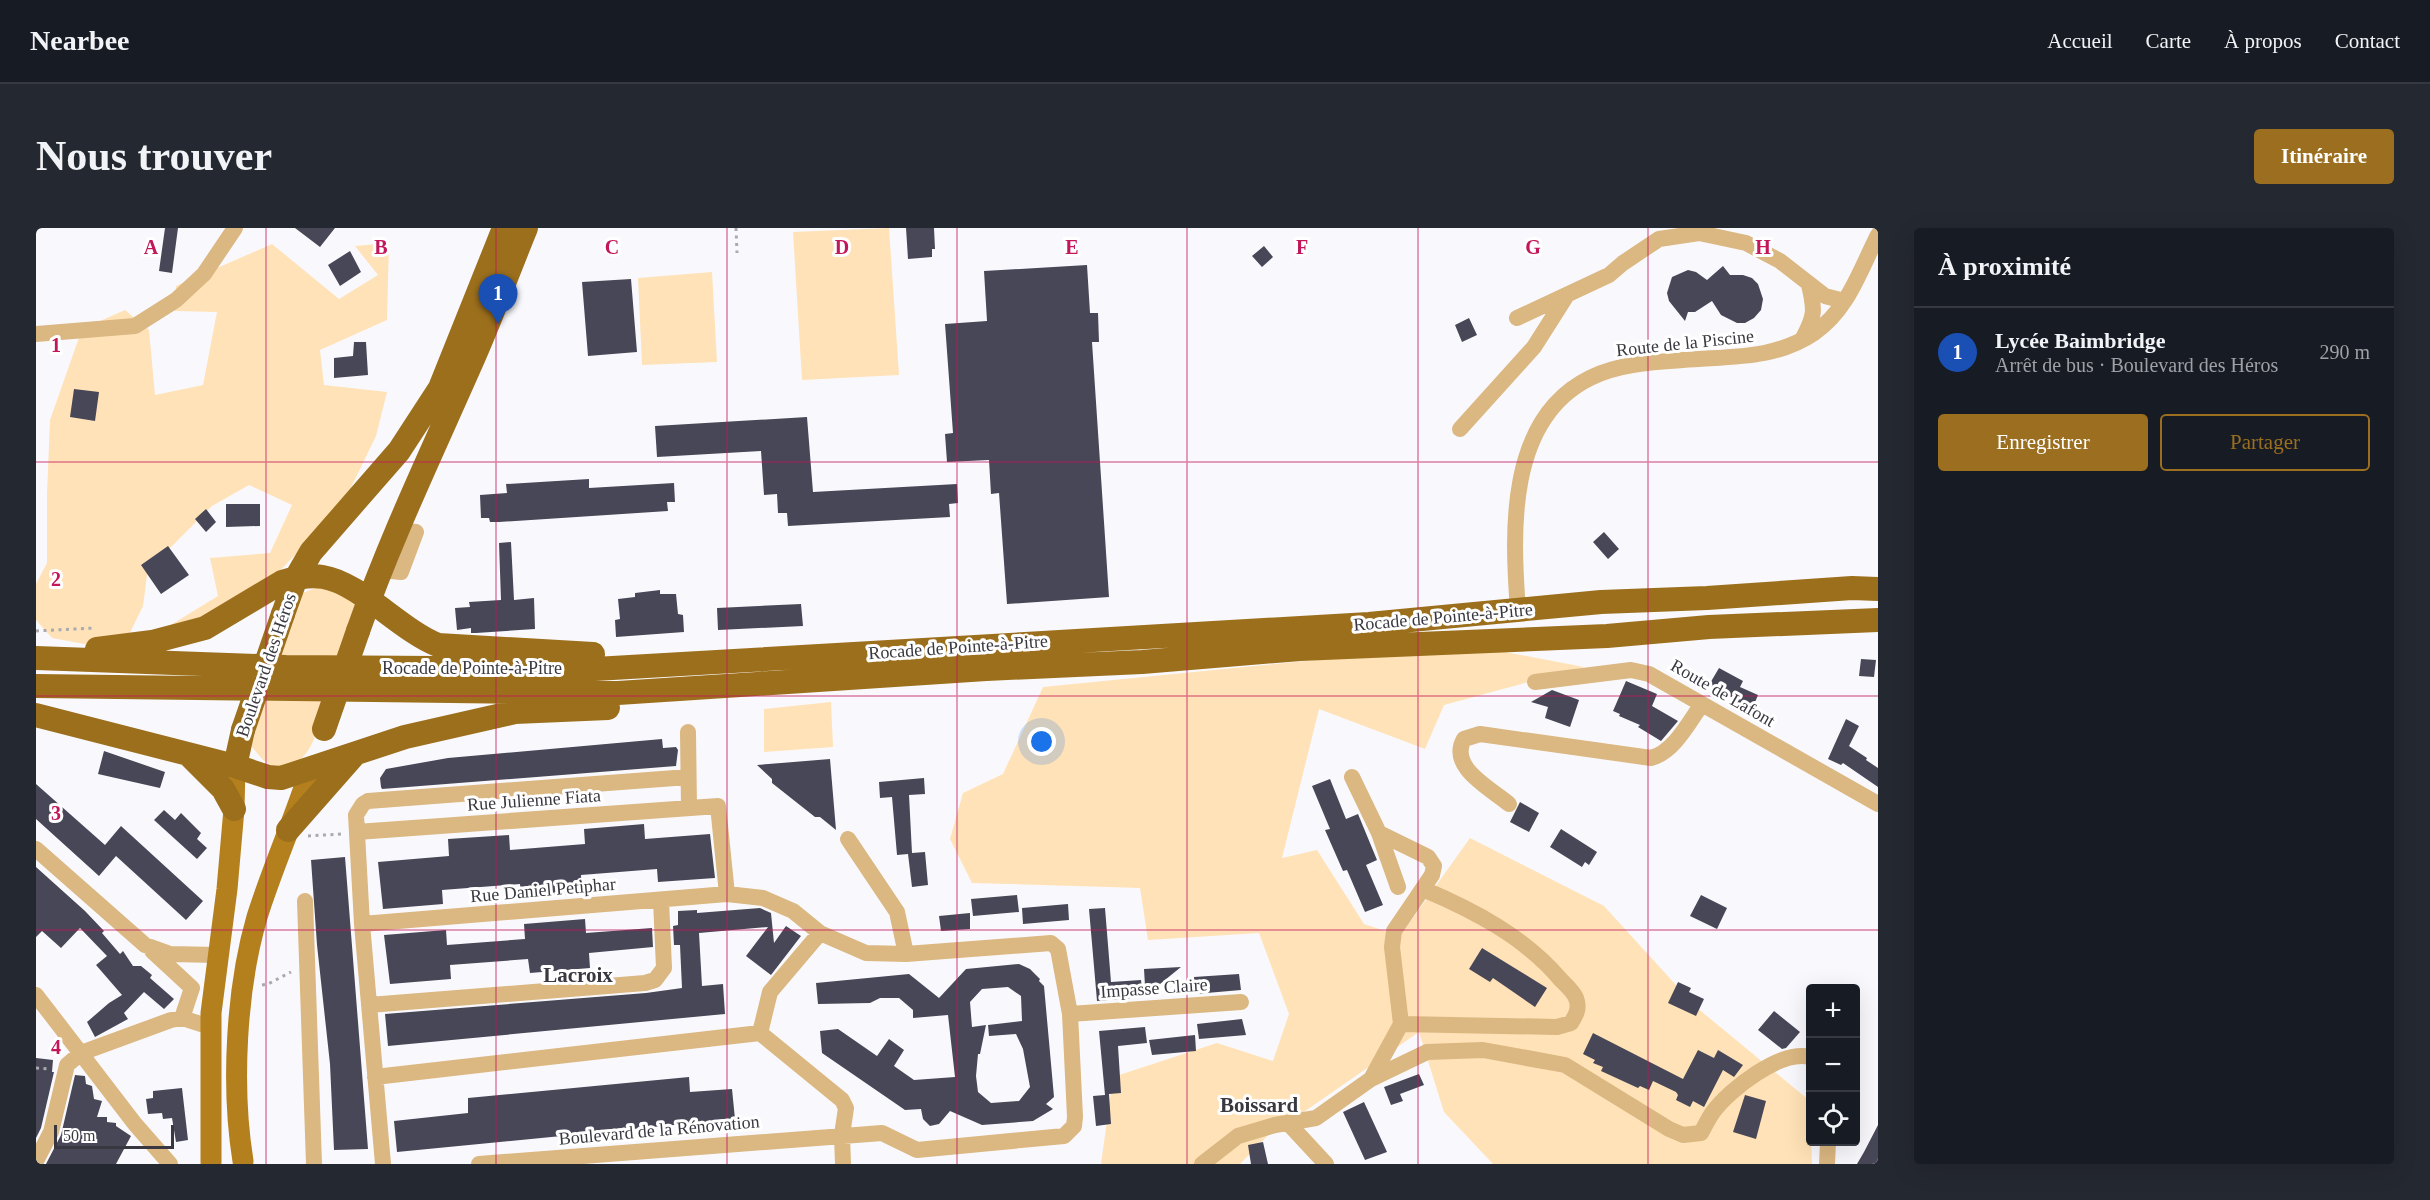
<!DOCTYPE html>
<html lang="fr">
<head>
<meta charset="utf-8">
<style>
	body { margin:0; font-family:Georgia,serif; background:#242831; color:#f1f3f6 }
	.controls { position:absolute; right:18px; bottom:18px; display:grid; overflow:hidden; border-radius:6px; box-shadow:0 6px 24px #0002 }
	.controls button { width:54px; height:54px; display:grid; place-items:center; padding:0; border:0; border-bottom:2px solid #363941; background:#171b24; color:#f1f3f6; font:30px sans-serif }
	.scale { position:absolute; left:18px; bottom:15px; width:120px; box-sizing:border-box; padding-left:6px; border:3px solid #393840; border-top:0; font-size:16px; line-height:21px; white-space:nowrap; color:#393840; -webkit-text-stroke:4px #fff; paint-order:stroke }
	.you { position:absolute; left:1006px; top:514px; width:21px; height:21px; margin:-15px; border:4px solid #fff; border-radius:50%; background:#1a73e8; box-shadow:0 0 0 9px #1a73e833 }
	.badge { display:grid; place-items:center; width:39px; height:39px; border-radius:50%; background:#9b6f1f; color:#fff; font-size:20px; font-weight:700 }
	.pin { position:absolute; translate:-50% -50px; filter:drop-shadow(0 2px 3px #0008) }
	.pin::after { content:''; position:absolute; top:32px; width:21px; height:18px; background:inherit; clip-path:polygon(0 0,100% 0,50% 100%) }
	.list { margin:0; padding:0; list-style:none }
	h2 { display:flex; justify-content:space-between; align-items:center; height:78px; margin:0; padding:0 24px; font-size:26px }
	h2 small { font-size:20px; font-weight:400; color:#9ea1a6 }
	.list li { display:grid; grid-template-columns:39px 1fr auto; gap:18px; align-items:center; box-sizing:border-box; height:90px; padding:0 24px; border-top:2px solid #363941 }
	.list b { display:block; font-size:22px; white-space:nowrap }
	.list p { margin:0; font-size:20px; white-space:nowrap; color:#9ea1a6 }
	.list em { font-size:20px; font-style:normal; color:#9ea1a6 }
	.actions { display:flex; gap:12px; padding:18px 24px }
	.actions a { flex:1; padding:14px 0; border:2px solid #9b6f1f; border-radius:6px; text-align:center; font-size:21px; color:#9b6f1f }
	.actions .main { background:#9b6f1f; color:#fff }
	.icon { flex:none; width:33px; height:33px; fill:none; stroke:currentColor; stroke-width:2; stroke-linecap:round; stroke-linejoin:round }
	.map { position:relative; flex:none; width:1842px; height:936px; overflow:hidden; border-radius:6px }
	header { display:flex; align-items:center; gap:36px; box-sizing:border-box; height:84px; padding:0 30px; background:#171b24; border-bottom:2px solid #363941 }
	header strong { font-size:28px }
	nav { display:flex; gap:33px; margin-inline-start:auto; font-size:21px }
	.intro { display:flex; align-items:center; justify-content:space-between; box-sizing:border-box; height:144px; padding:0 36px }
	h1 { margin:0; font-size:42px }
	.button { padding:15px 27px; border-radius:6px; background:#9b6f1f; color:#fff; font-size:21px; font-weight:700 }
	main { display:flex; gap:36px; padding:0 36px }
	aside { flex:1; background:#171b24; border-radius:6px; box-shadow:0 6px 24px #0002 }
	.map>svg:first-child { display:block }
</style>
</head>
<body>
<header>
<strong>Nearbee</strong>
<nav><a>Accueil</a><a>Carte</a><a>À propos</a><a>Contact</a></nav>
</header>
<div class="intro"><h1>Nous trouver</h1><a class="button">Itinéraire</a></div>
<main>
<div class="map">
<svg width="1842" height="936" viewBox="0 0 1842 936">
	<rect width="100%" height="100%" fill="#f9f9fd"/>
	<path fill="#ffe2b7" d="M853 0 863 147 766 152 757 4Z
		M353 15 351 92 284 122 288 157 351 164 340 208 306 278 234 353 179 393 120 406 182 368 174 330 234 325 256 277 213 257 176 278 129 325 113 332 107 378 91 411 48 416 16 410 0 392V356L11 335V266L14 192 46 101 89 82 113 102 119 167 167 157 181 84 139 83 140 58 236 16 303 71 342 47 319 18Z
		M676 44 681 134 606 137 602 50Z
		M289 356 315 368 321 381 303 432 243 429 259 381 267 365Z
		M1432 417 1548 439 1408 477 1389 521 1283 481 1246 630 1281 622 1328 696 1364 708 1434 610 1568 678 1660 779 1774 873 1776 936H1457L1408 884 1383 804 1252 895 1242 897 1204 936H1065L1077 849 1181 815 1237 833 1253 786 1223 705 1112 712 1104 660 936 655 914 611 927 565 967 546 1007 459Z
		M229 468 289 470C283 494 279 533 249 539 242 540 237 539 231 535 225 531 220 523 215 518Z
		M795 474 797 519 728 524V481Z"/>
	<path fill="#484757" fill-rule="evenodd" d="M129 0H142L136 45 123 43Z
		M259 0H299L284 19Z
		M870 0H898L899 21H896V29L872 31Z
		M1228 18 1237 29 1226 39 1216 28Z
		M314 23 325 44 304 58 292 37Z
		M1051 37 1054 85H1062L1063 114H1056L1073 369 971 376 963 265 955 266 953 232 911 234 909 206 917 205 909 96 951 93 948 43Z
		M1687 38 1694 47H1707L1716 50 1722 56 1727 71 1725 82 1718 90 1709 95H1701L1685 87 1676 73 1659 84H1652L1649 93 1633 73 1631 65 1636 49 1652 42 1660 44 1671 52Z
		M595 51 601 124 552 128 546 54Z
		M1433 90 1441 107 1426 114 1419 97Z
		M318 114H330L332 147 298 150V130L317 128Z
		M38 161 63 164 59 193 34 189Z
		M771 189 777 264 921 256 922 275 913 276 914 289 752 298 751 285H742L741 266 728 267 725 223 621 229 619 198Z
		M553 251V260L638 255 639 274H631L632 283 463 294H454L453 290H445L444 267 471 265 470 256Z
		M190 276H224V298L190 299Z
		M170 281 180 294 170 304 159 291Z
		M1568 304 1583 321 1572 331 1557 314Z
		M475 314 478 372 498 370 499 401 440 405H435V400L421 402 419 380 434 379 433 374 465 372 463 315Z
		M132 318 153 347 125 366 105 337Z
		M624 362V366H640L642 386 647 387 648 404 580 409 579 392 584 391 582 371 599 369V365Z
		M765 376 767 398 682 402 681 380Z
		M1825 431 1840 432 1838 449 1823 448Z
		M1683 440 1707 453 1704 459 1722 467 1713 489 1697 481 1701 472 1673 457Z
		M1590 453 1621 466 1616 478 1642 493 1625 513 1602 499 1604 497 1583 488 1584 486 1577 483Z
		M1516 462 1543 472 1534 499 1509 490 1512 479 1495 474Z
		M1810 491 1823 498 1813 518 1831 530 1830 532 1842 540V559L1807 535 1805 537 1792 531Z
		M626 511 627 520 640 519 642 522 640 538 346 561 345 559 344 550 350 541 412 530Z
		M68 523 129 544 124 560 62 546Z
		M794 531 800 602 784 589H779L736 555V551L721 537Z
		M888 550 889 566 873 567 876 625 889 624 892 657 876 659 872 626 861 627 856 569 844 570 843 554Z
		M1294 551 1310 591 1322 586 1341 632 1330 637 1347 677 1329 684 1311 642 1307 643 1289 602 1294 601 1276 558Z
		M0 556 69 617 85 598 167 673 150 692 80 628 63 648 0 591Z
		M1484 574 1503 585 1493 604 1474 594Z
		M128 582 139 592 145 585 165 605 161 611 171 620 161 631 118 592Z
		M608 596 609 611 674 606 679 650 622 654 621 641 545 647 546 665 485 670 484 656 406 662 407 676 347 681 342 634 413 628 412 611 473 607 474 622 549 616 548 601Z
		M1525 601 1561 624 1553 637 1549 634 1546 639 1514 619Z
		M309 629 332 921 298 922 294 836 281 717 275 632Z
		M0 639 49 683 68 703 66 705 84 726 87 723 97 738H105L116 747 114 750 138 771 128 781 108 764 88 785 92 791 59 809 51 794 73 775 86 767 60 737 71 728 44 700 25 720 6 703 0 709Z
		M981 667 983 684 937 688 935 671Z
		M1665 667 1691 680 1681 701 1654 688Z
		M1032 676 1033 692 987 696 986 680Z
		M724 680 735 685 738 715 750 698 765 708 735 747 710 728 732 699 663 705 666 758 687 756 689 786 352 818 349 786 610 765 646 760 644 717H638L637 698 642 697V683L661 682V685Z
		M1069 680 1075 754 1105 752 1107 769 1061 773 1053 681Z
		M934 685V701L905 703 903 688Z
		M549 691 550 705 616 700 617 719 553 725 554 740 494 745 492 731 414 737 415 751 354 756 348 707 410 702 411 717 489 711 488 696Z
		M1446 720 1511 760 1499 779 1457 750 1454 754 1433 741Z
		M983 736 994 741 1004 751 1003 753 1008 758 1018 869 1010 876 1017 881 997 893 946 897 914 883 903 896 894 898 887 891 885 881 869 882 786 825 784 803 802 801 841 828 853 811 868 822 858 838 878 852 919 849 912 787 877 790V782L863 770H844L834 775 782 776 780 755 873 746 903 770 930 741ZM972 759 985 768 986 793 952 797 953 808 980 806 987 821 994 859 983 873 955 875 942 864 940 848 942 826H944L950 797 936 799 934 774 946 761Z
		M1145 739 1124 756 1109 758 1108 741Z
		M1203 746 1205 762 1159 766 1158 749Z
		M1642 754 1655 760 1653 764 1668 771 1660 788 1632 775Z
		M1738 783 1764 804 1750 820 1746 821 1722 802Z
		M1206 791 1210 807 1163 811 1161 796Z
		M1109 799 1111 815 1082 818 1085 865 1073 866 1075 896 1060 898 1057 868 1069 867 1063 803Z
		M1557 805 1647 851 1662 822 1678 830 1682 822 1707 837 1698 849 1687 842 1668 879 1657 873 1654 879 1640 872 1642 867 1640 864 1617 853 1613 862 1604 858 1602 860 1565 843 1567 839 1557 835 1559 832 1547 826Z
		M1159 807 1160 823 1116 827 1113 812Z
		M0 830 17 832 16 844H18L5 900 0 910Z
		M1383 846 1388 857 1364 866 1367 873 1355 877 1348 859Z
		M39 847 49 848 50 856 56 858 58 871 66 873 61 889H71V894L80 895V898L95 908 80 936H10L25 907Z
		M653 849 654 864 696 861 699 891 361 924 358 893 432 885V870Z
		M146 860 152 912 140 914 136 890 127 891 126 885 112 886 110 871 117 870V863Z
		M1709 867 1730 873 1720 911 1697 904Z
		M1328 874 1351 924 1329 932 1307 884Z
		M1842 897V936H1821L1828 924Z
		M1227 914 1232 936H1215L1212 917Z"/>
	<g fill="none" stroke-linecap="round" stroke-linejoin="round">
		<path stroke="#aaa9af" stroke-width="3" stroke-dasharray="3 4.5" stroke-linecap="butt" d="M700 0 701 25
			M0 403 58 400
			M272 608 305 606
			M226 757 232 756 255 744
			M0 840 13 841"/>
		<path stroke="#dbb781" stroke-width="16" d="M1481 90 1573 47 1587 35 1623 11 1663 5 1710 15 1744 33 1789 68 1808 73
			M0 106 99 98 140 72 168 46 199 0
			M1767 110C1779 88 1779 82 1773 57
			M1424 201 1498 119 1531 67
			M346 342 365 344 380 304 361 302
			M1482 382C1476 303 1471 191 1554 150 1581 136 1617 134 1647 132 1693 128 1738 132 1778 105 1812 82 1824 42 1842 7
			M1499 454 1595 442 1613 446 1842 576
			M652 504 653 580
			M1316 549 1343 605 1362 659
			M1473 576C1454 560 1412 539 1428 511L1444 506 1615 530C1638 524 1653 494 1666 476
			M321 604 682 578 691 666
			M812 611 861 684 870 726
			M0 621 109 717 134 726 182 727
			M269 673 278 936
			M326 696 691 666 727 670 757 683 784 705 830 725 870 726 1015 715 1022 721 1034 786 1039 889 1038 898 1028 908 881 922 846 905 443 936
			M116 723 156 760 146 790
			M0 767 99 896 134 936
			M333 777 609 755 619 752 628 740 625 672
			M1034 786 1205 774
			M1365 796 1521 799 1535 795C1540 787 1544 780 1540 770 1537 763 1530 757 1525 752 1489 709 1437 682 1387 661
			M724 805 734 764 784 705
			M339 849 724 805 806 872 810 880 806 907 807 936
			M1335 851 1365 796 1356 719 1358 703 1396 647 1398 638 1392 629 1343 605
			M1252 895 1290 936
			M0 933 15 904 31 837 45 825 135 792 146 790 174 799
			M347 936 326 696 320 587 327 576 332 573 652 549
			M1166 936 1202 908 1239 897 1280 890 1335 851 1391 824 1447 822 1529 837 1633 901 1647 907 1665 905C1669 898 1672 891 1677 884 1693 862 1745 821 1774 829
			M1791 936 1792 914"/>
		<path stroke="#b4801d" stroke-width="21" d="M207 933C195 859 200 761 221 689 237 638 259 590 275 539
			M175 934V785L191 661 198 581 199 538"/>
		<path stroke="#9c6f1d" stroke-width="24" d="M247 386 260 350 275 324 363 223 404 160 468 0
			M322 403C355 309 397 222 437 131 456 88 472 44 490 0
			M61 421 116 414 169 400 246 354C259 350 274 347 287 349 324 355 364 402 402 417L557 426
			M0 430 250 439 559 441 1333 396 1565 374 1671 370 1816 360 1842 361
			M0 458 582 465 950 441 1106 434 1264 421 1571 408 1673 399 1842 392
			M0 487 199 538 232 549 245 550 369 509 479 484 572 480
			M155 529 187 561 198 581
			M199 538 207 502
			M252 602 318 527"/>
		<path stroke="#9c6f1d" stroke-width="24" d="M288 501 322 403
			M207 502 247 386"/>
	</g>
	<path fill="none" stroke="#c2185b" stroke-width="1.5" stroke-opacity="0.55" d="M230 0V936M460 0V936M691 0V936M921 0V936M1151 0V936M1382 0V936M1612 0V936M0 234H1842M0 468H1842M0 702H1842"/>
	<g text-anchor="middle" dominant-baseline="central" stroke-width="6" stroke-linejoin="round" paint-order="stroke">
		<g font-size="18" fill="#393840" stroke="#fff">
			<text transform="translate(1649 115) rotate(-6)">Route de la Piscine</text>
			<text transform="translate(1407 389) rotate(-5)">Rocade de Pointe-à-Pitre</text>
			<text transform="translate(922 419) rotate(-4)">Rocade de Pointe-à-Pitre</text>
			<text transform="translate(230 437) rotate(-71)">Boulevard des Héros</text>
			<text x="436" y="440">Rocade de Pointe-à-Pitre</text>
			<text transform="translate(1687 465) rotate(30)">Route de Lafont</text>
			<text transform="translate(498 572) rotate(-4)">Rue Julienne Fiata</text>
			<text transform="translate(507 662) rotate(-5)">Rue Daniel Petiphar</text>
			<text transform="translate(1118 760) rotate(-4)">Impasse Claire</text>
			<text transform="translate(623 902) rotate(-5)">Boulevard de la Rénovation</text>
		</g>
		<g font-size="21" font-weight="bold" fill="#393840" stroke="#fff">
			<text x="542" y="747">Lacroix</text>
			<text x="1223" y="877">Boissard</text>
		</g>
	</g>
	<g font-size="20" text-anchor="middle" font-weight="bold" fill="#c2185b" stroke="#fff" stroke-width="6" stroke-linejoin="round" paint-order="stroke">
		<text x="115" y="26">A</text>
		<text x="345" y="26">B</text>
		<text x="576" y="26">C</text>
		<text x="806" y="26">D</text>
		<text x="1036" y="26">E</text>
		<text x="1266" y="26">F</text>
		<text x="1497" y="26">G</text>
		<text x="1727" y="26">H</text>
		<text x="20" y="124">1</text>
		<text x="20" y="358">2</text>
		<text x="20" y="592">3</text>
		<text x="20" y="826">4</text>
	</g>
</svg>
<div class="controls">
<button>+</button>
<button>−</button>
<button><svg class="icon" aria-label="locate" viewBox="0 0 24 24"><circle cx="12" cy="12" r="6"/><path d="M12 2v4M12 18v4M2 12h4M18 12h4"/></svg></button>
</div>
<div class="scale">50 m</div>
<div class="you"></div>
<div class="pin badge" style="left:462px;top:96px;background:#1a4fb4">1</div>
</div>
<aside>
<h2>À proximité<small></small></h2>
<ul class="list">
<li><span class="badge" style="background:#1a4fb4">1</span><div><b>Lycée Baimbridge</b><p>Arrêt de bus · Boulevard des Héros</p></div><em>290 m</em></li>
</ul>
<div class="actions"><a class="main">Enregistrer</a><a>Partager</a></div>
</aside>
</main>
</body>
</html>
